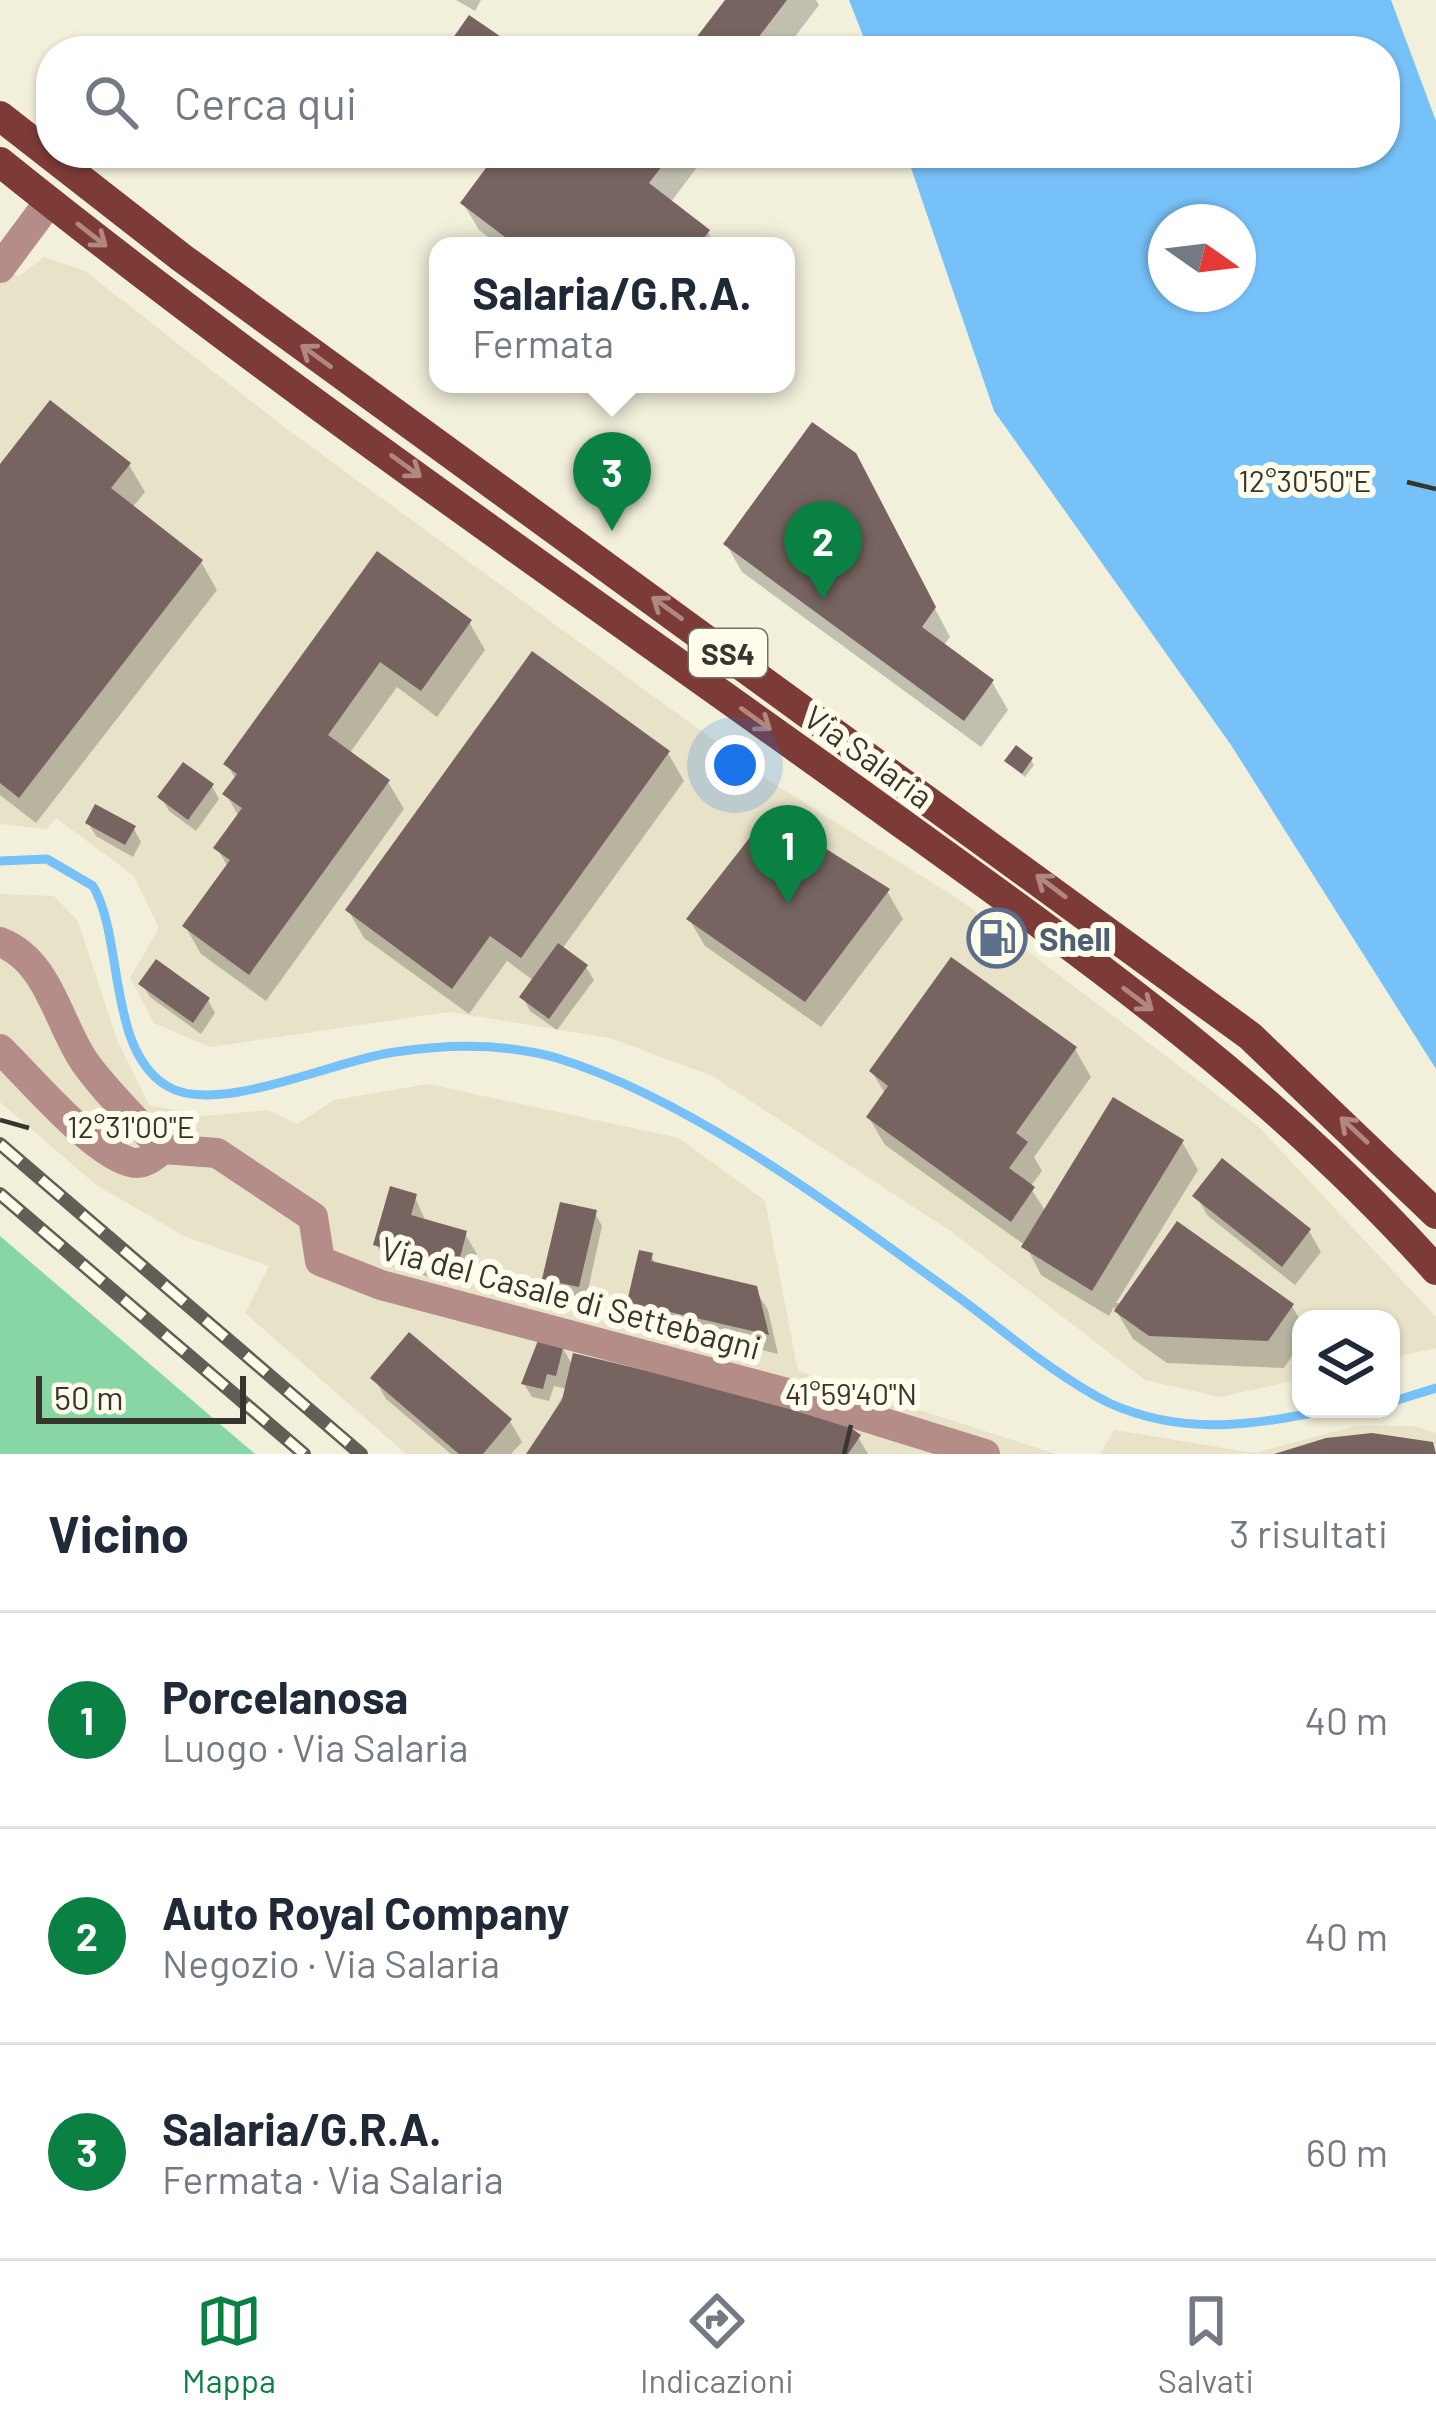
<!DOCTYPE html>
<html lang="it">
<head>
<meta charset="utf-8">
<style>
	body { margin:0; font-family:Barlow,sans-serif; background:#f6f6f7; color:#1f2937 }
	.controls { position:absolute; right:36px; bottom:36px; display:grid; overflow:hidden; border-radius:24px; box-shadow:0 3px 9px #0004 }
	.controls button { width:108px; height:108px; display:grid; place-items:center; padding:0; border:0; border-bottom:3px solid #e0e1e3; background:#fff; color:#1f2937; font:60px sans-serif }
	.compass { position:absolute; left:1148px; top:204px; width:108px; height:108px; border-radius:50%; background:#fff; box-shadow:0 3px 9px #0004; rotate:104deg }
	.scale { position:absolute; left:36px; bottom:30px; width:210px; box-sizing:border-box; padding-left:12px; border:6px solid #37362e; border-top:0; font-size:33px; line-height:42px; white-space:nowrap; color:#37362e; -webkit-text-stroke:9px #fffcec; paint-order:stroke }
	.you { position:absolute; left:735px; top:765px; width:42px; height:42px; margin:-30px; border:9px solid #fff; border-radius:50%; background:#1a73e8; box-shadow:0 0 0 18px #1a73e833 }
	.badge { display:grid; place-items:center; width:78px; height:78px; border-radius:50%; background:#0b8043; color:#fff; font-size:39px; font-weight:700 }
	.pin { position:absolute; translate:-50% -99px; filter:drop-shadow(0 3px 6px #0008) }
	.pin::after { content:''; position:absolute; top:63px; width:42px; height:36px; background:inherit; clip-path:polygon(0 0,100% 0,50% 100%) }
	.popup { position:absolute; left:429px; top:237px; width:366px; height:156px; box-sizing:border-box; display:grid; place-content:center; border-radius:24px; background:#fff; filter:drop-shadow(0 3px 9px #0005); font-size:39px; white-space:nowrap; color:#747a83 }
	.popup b { font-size:45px; color:#1f2937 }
	.popup::after { content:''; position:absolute; left:50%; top:100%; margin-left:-24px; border:24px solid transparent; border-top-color:#fff }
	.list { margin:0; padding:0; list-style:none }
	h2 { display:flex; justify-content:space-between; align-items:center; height:156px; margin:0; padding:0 48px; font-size:51px }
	h2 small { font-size:39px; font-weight:400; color:#747a83 }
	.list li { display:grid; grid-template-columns:78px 1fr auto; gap:36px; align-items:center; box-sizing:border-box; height:216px; padding:0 48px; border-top:3px solid #e0e1e3 }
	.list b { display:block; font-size:45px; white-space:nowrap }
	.list p { margin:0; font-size:39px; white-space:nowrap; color:#747a83 }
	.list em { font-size:39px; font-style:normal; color:#747a83 }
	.icon { flex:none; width:66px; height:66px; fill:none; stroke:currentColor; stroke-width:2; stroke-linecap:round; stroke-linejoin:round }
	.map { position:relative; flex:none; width:1436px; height:1454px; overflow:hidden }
	.search { position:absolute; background:#fff; box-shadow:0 3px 9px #0004; left:36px; right:36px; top:36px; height:132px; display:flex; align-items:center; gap:30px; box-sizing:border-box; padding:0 42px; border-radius:48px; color:#747a83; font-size:45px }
	.sheet { height:804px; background:#fff }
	nav { display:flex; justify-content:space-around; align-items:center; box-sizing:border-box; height:168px; border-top:3px solid #e0e1e3; background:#fff; font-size:33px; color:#747a83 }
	nav a { display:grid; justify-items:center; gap:6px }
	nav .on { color:#0b8043 }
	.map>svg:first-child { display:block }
</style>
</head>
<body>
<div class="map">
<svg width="1436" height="1454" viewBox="0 0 1436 1454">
	<rect width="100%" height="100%" fill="#f2efdb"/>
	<path fill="#e8e2c8" d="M44 257 85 271 284 427 771 782 960 900 1258 1126 1436 1317V1348L1391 1358V1319H1301V1379L1220 1397 1145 1380 952 1232 712 1076 610 1038 449 1012 210 1047 154 1023 130 978 159 928 134 876 56 818 46 829 0 824V263L18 277Z
		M0 894 54 896 78 921 117 1040 149 1105 204 1116 268 1110 297 1124 334 1100 428 1084 679 1138 765 1201 798 1371 1056 1454H406L245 1313 269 1266 184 1236 95 1184 0 1102Z
		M1356 1426H1414L1436 1433V1454H1100L1114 1430 1254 1453Z"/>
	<path fill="#88d6a3" d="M0 1236 255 1454H0Z"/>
	<path fill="#77c1f9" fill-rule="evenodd" d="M849 0H1391L1436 121V1069L1231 745 994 411 906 153H1385V51H869ZM1166 222H1238V294H1166Z"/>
	<path fill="#0003" d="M456 0H481L475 11Z
		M729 0H816L819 5 784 51H690Z
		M501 153H708L670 203 708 232 716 246H500L479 230 463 203Z
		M129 465 145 492 132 508 201 562 217 590 36 823 0 795V469Z
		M870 485 950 637 943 646 992 682 1008 710 981 747 742 572 726 544Z
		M377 555 469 622 485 650 437 717 397 687 349 754 388 782 404 809 266 1001 201 954 185 926 228 867 217 848 239 817 226 794 236 780 227 764Z
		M668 753 684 781 562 949 586 967 594 980 557 1030 530 1011 523 998 534 981 507 961 469 1014 364 938 348 910Z
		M1031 760 1034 765 1025 777 1008 761Z
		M212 786 219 799 196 831 169 811 161 797Z
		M88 823 134 829 141 842 133 857 96 836Z
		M887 891 903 919 821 1027 705 946 689 919Z
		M142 984 208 1000 215 1013 201 1034 150 997Z
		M1075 1049 1091 1077 1034 1157 1042 1171 1030 1187 1046 1212 1182 1142 1198 1170 1116 1303 1292 1306 1301 1322V1343L1284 1368 1167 1363 1133 1339 1114 1307 1109 1316 1041 1275 1026 1246 885 1145 869 1118 886 1095 872 1072Z
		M1196 1196 1309 1231 1321 1252 1295 1285 1208 1216Z
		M415 1197 426 1222 465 1234 477 1254 468 1288 388 1265 376 1244Z
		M595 1213 602 1226 586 1299 553 1291 546 1278Z
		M651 1256 657 1266 755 1289 768 1310 778 1354 642 1322 631 1301Z
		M562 1347 573 1366 858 1437 868 1454H529L567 1389 554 1386 549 1401 532 1397 524 1384Z
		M374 1378 510 1421 522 1442 511 1454H451L386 1399Z"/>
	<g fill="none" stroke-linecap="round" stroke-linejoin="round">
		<path stroke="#77c1f9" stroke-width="9" d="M0 861 47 859 93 886C124 938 107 1050 167 1086 217 1117 337 1059 395 1052 449 1044 505 1043 557 1058 696 1101 843 1214 961 1299 1009 1335 1056 1376 1109 1403 1185 1437 1254 1425 1332 1409
			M1391 1402 1436 1388"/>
	</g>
	<path fill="#776460" d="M725 0H787L748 51H686Z
		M469 15 513 45 508 51H457L448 45Z
		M497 153H672L649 183 710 230 698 246H517L460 203Z
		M50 400 131 463 111 488 203 560 19 798 0 783V464Z
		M812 422 856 453 936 607 922 627 994 680 964 721 723 544Z
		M377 551 472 620 421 691 380 662 328 735 390 780 249 975 182 926 230 860 213 848 242 808 222 794 237 774 223 764Z
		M532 651 670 751 521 958 490 936 452 989 345 910Z
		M1016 745 1033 758 1022 774 1004 761Z
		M183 762 214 784 188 820 157 797Z
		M95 804 136 826 125 845 85 823Z
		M769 813 890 889 805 1002 686 919Z
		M558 943 588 965 549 1019 519 997Z
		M951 957 1077 1047 1016 1133 1028 1142 1009 1168 1035 1187 1011 1222 866 1117 888 1086 869 1071Z
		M156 959 210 998 193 1023 138 984Z
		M1113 1097 1184 1140 1092 1291 1021 1247Z
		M1222 1158 1311 1229 1282 1267 1192 1196Z
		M390 1186 417 1194 411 1215 467 1231 457 1269 373 1245Z
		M560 1202 597 1210 579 1287 542 1279Z
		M1177 1221 1294 1304 1268 1341 1149 1336 1114 1311Z
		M639 1250 653 1253 651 1261 757 1286 769 1335 627 1302Z
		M409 1332 512 1419 483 1454H459L370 1378Z
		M539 1338 564 1344 556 1376 547 1374 543 1389 521 1384Z
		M573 1353 834 1416 861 1435 848 1454H526L562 1400Z
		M1372 1433 1433 1442 1436 1454H1274L1326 1438Z"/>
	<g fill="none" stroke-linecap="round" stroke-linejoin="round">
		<path stroke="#b58d88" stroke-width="30" d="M0 268 49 202
			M0 942C50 961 58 1025 86 1064 108 1094 137 1122 163 1149L217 1153 313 1217 320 1261 381 1285 791 1394 985 1454
			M0 1049C31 1079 90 1150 130 1162 143 1166 153 1157 163 1149"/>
		<path stroke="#7d3b37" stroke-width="30" d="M0 116 182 258 1250 1036 1436 1214
			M0 162C277 385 572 586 861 794 1063 940 1269 1082 1436 1270"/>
		<defs>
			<path id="rail" d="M0 1144 361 1454
				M0 1194 304 1454"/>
		</defs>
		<use href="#rail" stroke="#615f55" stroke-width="14"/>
		<use href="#rail" stroke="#fffcec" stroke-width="9" stroke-dasharray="27" stroke-linecap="butt"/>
	</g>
	<defs><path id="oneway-shaft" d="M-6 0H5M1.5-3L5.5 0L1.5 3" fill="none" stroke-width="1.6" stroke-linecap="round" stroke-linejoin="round" transform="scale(3)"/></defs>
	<g stroke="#b1887f">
		<use href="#oneway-shaft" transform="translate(92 235) rotate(38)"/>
		<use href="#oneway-shaft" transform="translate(316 356) rotate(-144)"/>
		<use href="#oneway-shaft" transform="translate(406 466) rotate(36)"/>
		<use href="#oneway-shaft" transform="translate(667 608) rotate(-144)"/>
		<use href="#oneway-shaft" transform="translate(756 719) rotate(36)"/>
		<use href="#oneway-shaft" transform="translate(1051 886) rotate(-143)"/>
		<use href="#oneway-shaft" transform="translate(1138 999) rotate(37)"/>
		<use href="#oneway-shaft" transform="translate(1354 1130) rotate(-137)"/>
	</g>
	<path fill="none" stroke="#37362e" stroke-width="4.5" d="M1407 482 1436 489M0 1120 29 1128M844 1454 851 1425"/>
	<defs>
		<symbol id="fuel-ring" viewBox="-11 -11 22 22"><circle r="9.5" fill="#fffcec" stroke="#5c6f8a" stroke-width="1.5"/><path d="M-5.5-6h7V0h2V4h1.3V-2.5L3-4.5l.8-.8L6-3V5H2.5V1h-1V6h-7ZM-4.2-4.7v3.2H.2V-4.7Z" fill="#5c6f8a"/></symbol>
	</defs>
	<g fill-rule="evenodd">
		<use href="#fuel-ring" x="964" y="905" width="66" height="66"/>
	</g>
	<g text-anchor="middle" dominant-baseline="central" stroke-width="12" stroke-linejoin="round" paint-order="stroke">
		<rect fill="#fffcec" stroke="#737167" stroke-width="3" x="689" y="629" width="78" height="48" rx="9"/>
		<g font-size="30" font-weight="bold" fill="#37362e">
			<text x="728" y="653">SS4</text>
		</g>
		<g font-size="33" fill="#37362e" stroke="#fffcec">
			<text transform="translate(869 756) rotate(36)">Via Salaria</text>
			<text transform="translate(571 1297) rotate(15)">Via del Casale di Settebagni</text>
		</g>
		<g font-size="33" font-weight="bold" fill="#4e5e75" stroke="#fffcec" text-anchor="start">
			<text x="1039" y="938">Shell</text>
		</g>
	</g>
	<g font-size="30" text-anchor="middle" fill="#37362e" stroke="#fffcec" stroke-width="12" stroke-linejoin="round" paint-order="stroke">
		<text x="1305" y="492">12°30'50"E</text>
		<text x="131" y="1138">12°31'00"E</text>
		<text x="851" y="1405">41°59'40"N</text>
	</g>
</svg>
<div class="controls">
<button><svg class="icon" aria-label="layers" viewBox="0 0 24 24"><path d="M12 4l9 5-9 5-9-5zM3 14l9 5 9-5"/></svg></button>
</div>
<svg class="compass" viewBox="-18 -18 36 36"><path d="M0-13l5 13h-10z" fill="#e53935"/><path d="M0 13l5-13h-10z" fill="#747a83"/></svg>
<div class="scale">50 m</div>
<div class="you"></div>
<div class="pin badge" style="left:788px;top:904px">1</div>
<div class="pin badge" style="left:823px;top:600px">2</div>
<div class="pin badge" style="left:612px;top:531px">3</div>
<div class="popup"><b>Salaria/G.R.A.</b>Fermata</div>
<div class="search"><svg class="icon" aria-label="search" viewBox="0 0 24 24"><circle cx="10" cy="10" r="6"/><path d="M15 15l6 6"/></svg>Cerca qui</div>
</div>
<section class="sheet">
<h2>Vicino<small>3 risultati</small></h2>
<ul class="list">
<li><span class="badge">1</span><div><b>Porcelanosa</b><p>Luogo · Via Salaria</p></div><em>40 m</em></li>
<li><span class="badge">2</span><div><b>Auto Royal Company</b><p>Negozio · Via Salaria</p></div><em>40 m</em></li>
<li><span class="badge">3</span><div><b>Salaria/G.R.A.</b><p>Fermata · Via Salaria</p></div><em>60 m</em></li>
</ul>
</section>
<nav>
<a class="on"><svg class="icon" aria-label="map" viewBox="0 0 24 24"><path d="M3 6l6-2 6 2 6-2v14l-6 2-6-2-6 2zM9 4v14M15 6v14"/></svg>Mappa</a>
<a><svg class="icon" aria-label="directions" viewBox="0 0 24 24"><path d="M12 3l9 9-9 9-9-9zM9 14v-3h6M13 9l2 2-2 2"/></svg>Indicazioni</a>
<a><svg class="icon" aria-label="saved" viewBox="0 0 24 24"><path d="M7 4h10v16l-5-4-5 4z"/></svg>Salvati</a>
</nav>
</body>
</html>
